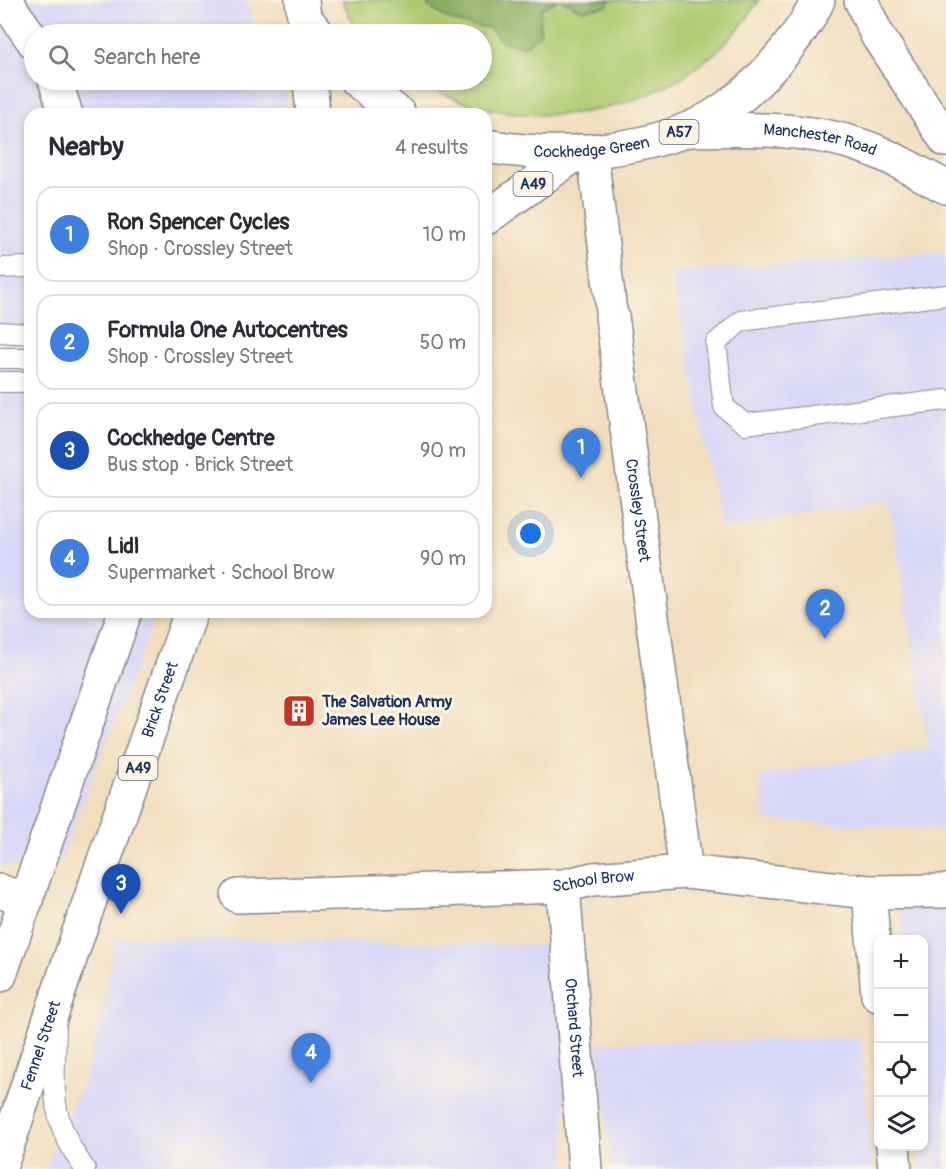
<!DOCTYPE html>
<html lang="en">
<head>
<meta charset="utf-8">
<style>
	body { margin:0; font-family:Pangolin,sans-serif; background:#f2f2f3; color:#2b2b33 }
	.controls { position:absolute; right:18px; bottom:18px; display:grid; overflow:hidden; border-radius:12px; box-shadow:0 3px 9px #0003 }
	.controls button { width:54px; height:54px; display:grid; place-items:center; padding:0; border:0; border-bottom:2px solid #e1e1e2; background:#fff; color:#2b2b33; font:30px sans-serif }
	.you { position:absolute; left:531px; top:534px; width:21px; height:21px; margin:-15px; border:4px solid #fff; border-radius:50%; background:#1a73e8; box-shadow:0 0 0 9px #1a73e833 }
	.badge { display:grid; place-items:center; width:39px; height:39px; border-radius:50%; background:#7c3aed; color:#fff; font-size:20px; font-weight:700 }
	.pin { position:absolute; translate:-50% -50px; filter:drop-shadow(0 2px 3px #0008) }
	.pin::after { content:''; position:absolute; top:32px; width:21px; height:18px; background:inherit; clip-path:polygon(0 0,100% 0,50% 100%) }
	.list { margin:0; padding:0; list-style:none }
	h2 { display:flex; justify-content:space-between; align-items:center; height:78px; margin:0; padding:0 24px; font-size:26px }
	h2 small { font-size:20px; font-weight:400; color:#7c7c81 }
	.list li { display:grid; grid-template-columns:39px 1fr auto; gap:18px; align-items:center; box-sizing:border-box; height:96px; margin:0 12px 12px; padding:0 12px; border:2px solid #e1e1e2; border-radius:18px }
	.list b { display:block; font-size:22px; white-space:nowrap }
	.list p { margin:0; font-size:20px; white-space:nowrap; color:#7c7c81 }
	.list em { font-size:20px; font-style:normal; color:#7c7c81 }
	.icon { flex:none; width:33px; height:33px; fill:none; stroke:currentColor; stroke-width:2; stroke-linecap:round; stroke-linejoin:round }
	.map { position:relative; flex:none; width:946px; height:1169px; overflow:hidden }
	.search { position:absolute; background:#fff; box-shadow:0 3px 9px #0003; left:24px; top:24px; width:468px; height:66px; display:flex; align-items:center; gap:15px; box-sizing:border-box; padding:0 21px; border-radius:33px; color:#7c7c81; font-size:22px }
	.panel { position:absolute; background:#fff; box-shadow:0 3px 9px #0003; left:24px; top:108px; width:468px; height:510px; border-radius:18px }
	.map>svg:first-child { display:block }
</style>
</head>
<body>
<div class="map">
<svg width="946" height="1169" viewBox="0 0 946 1169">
	<rect width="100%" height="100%" fill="#fcf5e5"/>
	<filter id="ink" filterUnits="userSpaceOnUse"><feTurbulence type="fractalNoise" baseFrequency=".0167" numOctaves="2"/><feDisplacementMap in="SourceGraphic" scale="12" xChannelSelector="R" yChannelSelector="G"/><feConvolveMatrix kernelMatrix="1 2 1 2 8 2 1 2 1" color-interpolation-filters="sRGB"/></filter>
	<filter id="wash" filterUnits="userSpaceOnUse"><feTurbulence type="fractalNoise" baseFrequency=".008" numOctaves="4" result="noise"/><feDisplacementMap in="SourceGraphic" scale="24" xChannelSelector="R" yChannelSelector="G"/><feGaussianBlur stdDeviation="1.35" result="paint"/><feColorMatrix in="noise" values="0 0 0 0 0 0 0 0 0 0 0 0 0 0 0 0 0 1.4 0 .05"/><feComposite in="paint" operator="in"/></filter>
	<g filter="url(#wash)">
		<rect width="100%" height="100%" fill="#f1debe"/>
		<path fill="#d8d7f8" d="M0 0H245L260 34H34V80H279L289 104V114H30V612H157L58 864 0 866Z
			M946 252V830L766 820 760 775 929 748 889 501 721 529 671 272Z
			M946 907V1169H921L919 1147 924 1146V940L901 939 899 909Z
			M116 937 564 945 565 1169H46L88 1068Z
			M860 1038 873 1169H612L597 1043Z"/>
		<path fill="#adca70" stroke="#647c67" stroke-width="1.5" d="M342 0H759C690 114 529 148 417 80H482V34H362L356 28Z"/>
		<path fill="#8aae62" stroke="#526e60" stroke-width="1.5" d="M428 0H558L541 9 540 34 525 46 502 42 490 28C464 26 448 22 428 6Z
			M561 0H609L607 6 583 10Z"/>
	</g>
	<g filter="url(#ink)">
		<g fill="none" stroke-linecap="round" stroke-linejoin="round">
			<defs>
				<path id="service" d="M0 268 30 267
					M946 295 741 321 716 343 724 407 745 424 946 400
					M0 332 30 334
					M0 358H30
					M0 382H30
					M56 1029C55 1090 47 1116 85 1169"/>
				<path id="pedestrian" d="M592 149 612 316"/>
				<g id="minor">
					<path d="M5 0 34 42"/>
					<path d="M55 80 66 114"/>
					<path id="s1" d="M612 316 686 872"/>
					<path id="s2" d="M563 886 585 1169"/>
					<path d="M0 891 26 901"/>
					<path d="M869 892 878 995"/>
					<path id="s3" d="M238 896 563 886 593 879 686 872 869 892 946 891"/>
					<path d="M893 1146 895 1169"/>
				</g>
				<g id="primary">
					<path d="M861 0 877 35 946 140"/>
					<path id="s4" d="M685 130C750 129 819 126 880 153 903 163 924 176 946 187"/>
				</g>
				<g id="trunk">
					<path d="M302 0 304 17 318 34"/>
					<path d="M310 80 313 114"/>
					<path d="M356 80 399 114"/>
					<path id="s5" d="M486 146C549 157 623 154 684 131 725 115 763 80 789 46 800 31 811 17 818 0"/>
					<path d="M486 218 580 151"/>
					<path d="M0 975 125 612"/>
					<path id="s6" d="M0 1168 82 923 191 612"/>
				</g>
			</defs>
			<use href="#service" stroke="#86868e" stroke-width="22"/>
			<use href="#pedestrian" stroke="#86868e" stroke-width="33"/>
			<use href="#minor" stroke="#86868e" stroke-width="36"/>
			<use href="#primary" stroke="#86868e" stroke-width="36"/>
			<use href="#trunk" stroke="#86868e" stroke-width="36"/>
			<use href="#service" stroke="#fff" stroke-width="20"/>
			<use href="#pedestrian" stroke="#fff" stroke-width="30"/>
			<use href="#minor" stroke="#fff" stroke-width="33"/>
			<use href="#primary" stroke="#fff" stroke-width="33"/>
			<use href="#trunk" stroke="#fff" stroke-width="33"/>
		</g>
	</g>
	<defs>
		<symbol id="building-square" viewBox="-11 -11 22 22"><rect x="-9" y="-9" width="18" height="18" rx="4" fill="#c8321e" stroke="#fcf5e5"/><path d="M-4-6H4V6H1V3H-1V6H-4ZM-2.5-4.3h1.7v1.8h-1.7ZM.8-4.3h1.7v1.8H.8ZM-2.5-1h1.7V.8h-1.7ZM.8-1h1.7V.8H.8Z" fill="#fff"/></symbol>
	</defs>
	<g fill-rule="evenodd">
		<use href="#building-square" x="280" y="692" width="38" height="38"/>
	</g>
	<g text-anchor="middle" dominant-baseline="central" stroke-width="6" stroke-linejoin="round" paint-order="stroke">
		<g fill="#fcf5e5" stroke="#5e6a86" stroke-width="1.5">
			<rect x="659.5" y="120" width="39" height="24" rx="4.5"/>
			<rect x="513.5" y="172" width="39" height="24" rx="4.5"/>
			<rect x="118.5" y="756" width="39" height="24" rx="4.5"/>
		</g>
		<g font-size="15" font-weight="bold" fill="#1b2f5e">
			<text x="679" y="132">A57</text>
			<text x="533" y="184">A49</text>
			<text x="138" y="768">A49</text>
		</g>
		<g font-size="16" fill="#1b2f5e" stroke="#fcf5e5">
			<text stroke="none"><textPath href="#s4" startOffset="136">Manchester Road</textPath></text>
			<text stroke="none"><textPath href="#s5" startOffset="106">Cockhedge Green</textPath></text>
			<text stroke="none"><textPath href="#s1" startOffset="196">Crossley Street</textPath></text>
			<text stroke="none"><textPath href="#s6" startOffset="495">Brick Street</textPath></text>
			<text stroke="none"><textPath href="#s3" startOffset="356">School Brow</textPath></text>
			<text stroke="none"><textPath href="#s2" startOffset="142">Orchard Street</textPath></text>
			<text stroke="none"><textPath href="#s6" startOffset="129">Fennel Street</textPath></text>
		</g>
		<g font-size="16" font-weight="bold" fill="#1b2f5e" stroke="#fcf5e5" text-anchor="start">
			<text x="322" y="702">The Salvation Army<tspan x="322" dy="18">James Lee House</tspan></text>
		</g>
	</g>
</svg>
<div class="controls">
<button>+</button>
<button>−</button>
<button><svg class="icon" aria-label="locate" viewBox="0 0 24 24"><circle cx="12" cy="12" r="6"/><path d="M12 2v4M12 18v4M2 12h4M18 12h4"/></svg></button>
<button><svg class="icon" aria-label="layers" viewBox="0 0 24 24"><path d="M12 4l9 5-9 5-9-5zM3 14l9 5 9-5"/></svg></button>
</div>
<div class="you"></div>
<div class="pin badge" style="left:581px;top:478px;background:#3f7fe0">1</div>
<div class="pin badge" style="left:825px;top:639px;background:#3f7fe0">2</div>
<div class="pin badge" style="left:121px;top:914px;background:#1a4fb4">3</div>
<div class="pin badge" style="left:311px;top:1083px;background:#3f7fe0">4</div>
<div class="search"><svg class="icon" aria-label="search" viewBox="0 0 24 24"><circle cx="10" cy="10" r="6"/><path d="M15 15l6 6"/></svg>Search here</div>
<section class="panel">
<h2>Nearby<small>4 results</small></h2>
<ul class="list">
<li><span class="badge" style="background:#3f7fe0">1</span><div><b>Ron Spencer Cycles</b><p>Shop · Crossley Street</p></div><em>10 m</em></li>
<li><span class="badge" style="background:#3f7fe0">2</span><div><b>Formula One Autocentres</b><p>Shop · Crossley Street</p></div><em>50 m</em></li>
<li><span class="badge" style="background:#1a4fb4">3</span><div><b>Cockhedge Centre</b><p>Bus stop · Brick Street</p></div><em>90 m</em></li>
<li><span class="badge" style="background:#3f7fe0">4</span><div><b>Lidl</b><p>Supermarket · School Brow</p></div><em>90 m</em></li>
</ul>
</section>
</div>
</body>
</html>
